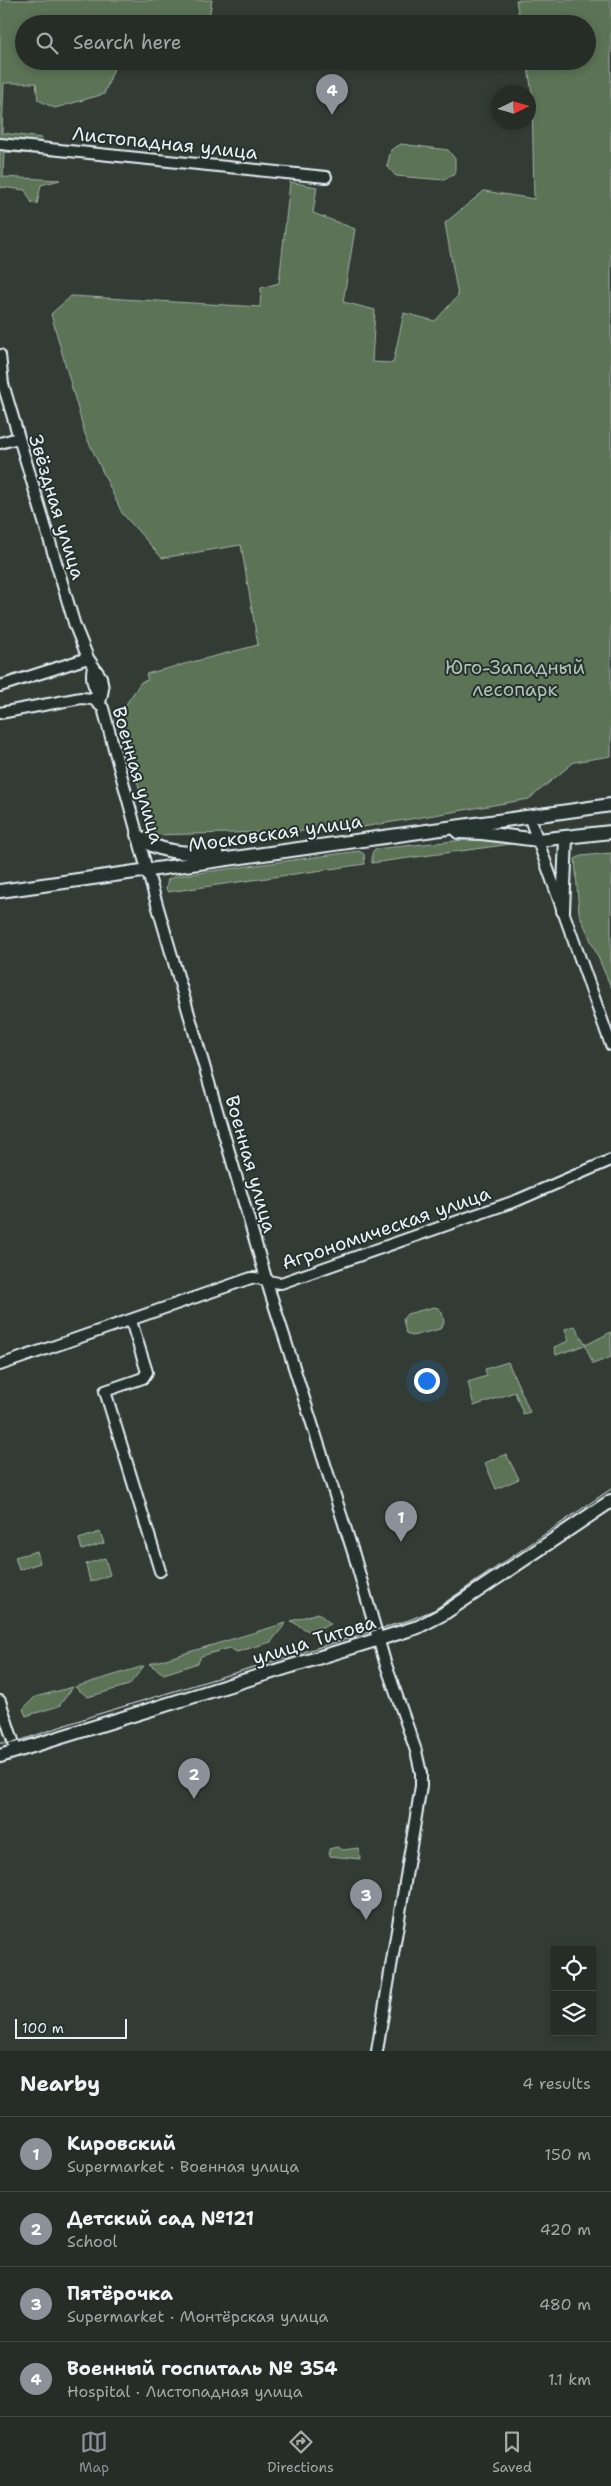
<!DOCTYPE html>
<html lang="en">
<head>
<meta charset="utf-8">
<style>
	body { margin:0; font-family:"Shantell Sans",sans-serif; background:#2e352f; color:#f1f3f6 }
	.controls { position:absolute; right:15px; bottom:15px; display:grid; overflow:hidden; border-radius:0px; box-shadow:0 2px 8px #0003 }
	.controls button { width:45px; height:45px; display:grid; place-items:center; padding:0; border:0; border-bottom:1px solid #424944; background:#262d27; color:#f1f3f6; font:25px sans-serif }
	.compass { position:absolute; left:491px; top:85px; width:45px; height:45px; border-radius:50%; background:#262d27; box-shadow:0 2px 8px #0003; rotate:85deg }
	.scale { position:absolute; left:15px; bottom:12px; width:112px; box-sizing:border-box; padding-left:5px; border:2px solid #e8f1f8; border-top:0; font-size:14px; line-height:18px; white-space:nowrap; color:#e8f1f8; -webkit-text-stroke:4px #26332d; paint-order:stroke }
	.you { position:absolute; left:426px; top:1380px; width:18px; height:18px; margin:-12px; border:4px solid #fff; border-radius:50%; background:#1a73e8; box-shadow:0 0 0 8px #1a73e833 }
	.badge { display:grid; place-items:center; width:32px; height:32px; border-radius:50%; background:#8c9099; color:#fff; font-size:16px; font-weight:700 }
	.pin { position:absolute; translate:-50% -41px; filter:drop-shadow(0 1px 2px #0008) }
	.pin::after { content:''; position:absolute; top:26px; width:18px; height:15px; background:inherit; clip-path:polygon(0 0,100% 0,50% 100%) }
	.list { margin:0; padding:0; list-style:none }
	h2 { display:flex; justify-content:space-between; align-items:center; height:65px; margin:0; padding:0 20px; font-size:21px }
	h2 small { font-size:16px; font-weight:400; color:#a4a8a7 }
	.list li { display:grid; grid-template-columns:32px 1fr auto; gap:15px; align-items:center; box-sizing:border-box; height:75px; padding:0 20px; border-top:1px solid #424944 }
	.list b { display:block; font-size:19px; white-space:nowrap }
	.list p { margin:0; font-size:16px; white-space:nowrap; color:#a4a8a7 }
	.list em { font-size:16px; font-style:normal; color:#a4a8a7 }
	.icon { flex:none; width:28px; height:28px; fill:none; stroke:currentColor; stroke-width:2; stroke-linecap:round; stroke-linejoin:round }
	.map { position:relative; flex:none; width:611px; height:2051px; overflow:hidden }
	.search { position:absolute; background:#262d27; box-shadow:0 2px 8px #0003; left:15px; right:15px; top:15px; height:55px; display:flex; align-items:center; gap:12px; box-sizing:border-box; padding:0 18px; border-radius:28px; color:#a4a8a7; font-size:19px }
	.sheet { height:365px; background:#262d27 }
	nav { display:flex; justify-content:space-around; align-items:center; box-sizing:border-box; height:70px; border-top:1px solid #424944; background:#262d27; font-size:14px; color:#a4a8a7 }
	nav a { display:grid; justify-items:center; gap:2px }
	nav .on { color:#8c9099 }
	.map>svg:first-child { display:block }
</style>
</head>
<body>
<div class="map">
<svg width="611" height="2051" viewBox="0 0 611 2051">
	<rect width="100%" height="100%" fill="#333c34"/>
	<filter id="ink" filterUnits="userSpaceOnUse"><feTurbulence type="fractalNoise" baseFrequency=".02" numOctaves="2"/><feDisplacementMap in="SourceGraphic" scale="10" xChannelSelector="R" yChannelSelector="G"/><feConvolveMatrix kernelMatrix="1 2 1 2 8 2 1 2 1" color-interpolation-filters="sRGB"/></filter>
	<g filter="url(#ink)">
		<path fill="#5c7357" stroke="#a2b2a8" d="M0 0H212L208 24H24V61H117L104 94 55 108 38 100 36 83H4L2 133 42 138 39 154 4 152 3 177 60 180 41 185 37 204 32 203 25 190 1 187 0 190Z
			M516 0H611V756L574 762 529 799 345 830 153 835 118 716 141 682 148 680 146 674 258 645 241 545 162 558 122 513 85 434 51 314 71 296 260 307 261 288 279 283 290 182 317 187 313 213 355 229 343 302 375 310 372 362 393 363 404 313 435 321 458 296 445 223 484 191 534 199 532 93 527 61H587V24H520Z
			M401 144 448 150 455 159V174L444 180 396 176 387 166 391 150Z
			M484 838 519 843 372 863V853L375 849Z
			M359 851 364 854 365 864 168 892 166 889 168 879 176 876Z
			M611 853V987L579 913 575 859 581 856Z
			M434 1307 438 1308 442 1312 444 1323 440 1329 412 1336 406 1333 403 1319 407 1314Z
			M575 1326 586 1345 611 1332V1357L593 1364 585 1345 556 1355 554 1347 569 1341 565 1329Z
			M508 1362 530 1412 523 1414 515 1392 474 1406 468 1382 487 1376 485 1369Z
			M506 1454 519 1479 496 1489 485 1463Z
			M100 1532 104 1543 82 1550 79 1539Z
			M37 1551 40 1563 19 1570 15 1557Z
			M105 1558 110 1575 90 1582 86 1564Z
			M318 1613 331 1624 308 1631 291 1621Z
			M286 1623 271 1642 237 1652 229 1648 201 1656 198 1663 164 1674 149 1664Z
			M144 1666 129 1685 88 1697 75 1687Z
			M73 1687 59 1706 26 1716 23 1709 35 1697Z
			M337 1847 343 1850 359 1848 360 1859 330 1856 329 1849Z"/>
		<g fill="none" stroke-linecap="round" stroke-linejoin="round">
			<defs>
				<path id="minor" d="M0 144 326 177
					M0 355 3 384 75 626 88 658 101 677 103 689 100 703
					M0 443 18 438
					M93 667C90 679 93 688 101 697
					M0 686 88 658
					M0 713 81 698 93 699 103 708 147 870 270 1292 354 1555 385 1662 416 1751 421 1773V1786L377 2051
					M529 816 611 1045
					M131 1321 147 1372 143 1378 105 1391 160 1571
					M0 1365 251 1278C262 1277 270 1283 281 1283L518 1200 611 1160
					M0 1701 16 1750"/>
				<path id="major" d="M458 832 482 833 538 840 611 832
					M137 835C156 854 192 854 217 853
					M0 891 611 805
					M563 911 566 838
					M0 1756 418 1627 443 1614 611 1501"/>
			</defs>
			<use href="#minor" stroke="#e8f1f8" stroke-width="14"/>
			<use href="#major" stroke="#e8f1f8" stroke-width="16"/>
			<use href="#minor" stroke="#26332d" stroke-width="10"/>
			<use href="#major" stroke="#26332d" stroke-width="12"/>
			<path stroke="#e8f1f8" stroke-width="1" d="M0 1743H13L92 1716 409 1620 434 1610 611 1489"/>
		</g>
	</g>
	<g text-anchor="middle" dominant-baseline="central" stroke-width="4" stroke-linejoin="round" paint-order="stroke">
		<g font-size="19" fill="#e8f1f8" stroke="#26332d">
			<text transform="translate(165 143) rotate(6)">Листопадная улица</text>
			<text transform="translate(57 507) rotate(73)">Звёздная улица</text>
			<text transform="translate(138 775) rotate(74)">Военная улица</text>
			<text transform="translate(275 833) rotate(-8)">Московская улица</text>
			<text transform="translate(251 1164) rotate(74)">Военная улица</text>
			<text transform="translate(386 1228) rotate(-19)">Агрономическая улица</text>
			<text transform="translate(314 1640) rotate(-17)">улица Титова</text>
		</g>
		<g font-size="19" fill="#b0bfb8" stroke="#26332d">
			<text x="515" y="667">Юго-Западный<tspan x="515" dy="22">лесопарк</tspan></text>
		</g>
	</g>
</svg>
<div class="controls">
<button><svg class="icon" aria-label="locate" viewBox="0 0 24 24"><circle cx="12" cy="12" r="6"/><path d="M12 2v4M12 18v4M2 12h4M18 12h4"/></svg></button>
<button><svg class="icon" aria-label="layers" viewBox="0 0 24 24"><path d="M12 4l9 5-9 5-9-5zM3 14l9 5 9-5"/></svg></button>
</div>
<svg class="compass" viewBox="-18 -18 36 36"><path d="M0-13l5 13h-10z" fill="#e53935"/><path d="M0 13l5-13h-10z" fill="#a4a8a7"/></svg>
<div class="scale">100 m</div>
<div class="you"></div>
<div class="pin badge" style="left:401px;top:1542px">1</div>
<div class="pin badge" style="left:194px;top:1799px">2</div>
<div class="pin badge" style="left:366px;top:1920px">3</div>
<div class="pin badge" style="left:332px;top:115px">4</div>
<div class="search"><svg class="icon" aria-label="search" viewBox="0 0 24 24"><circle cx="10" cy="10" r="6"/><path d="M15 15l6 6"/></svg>Search here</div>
</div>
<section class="sheet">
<h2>Nearby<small>4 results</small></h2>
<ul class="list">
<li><span class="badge">1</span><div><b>Кировский</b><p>Supermarket · Военная улица</p></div><em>150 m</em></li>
<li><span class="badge">2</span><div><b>Детский сад №121</b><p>School</p></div><em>420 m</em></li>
<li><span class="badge">3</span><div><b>Пятёрочка</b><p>Supermarket · Монтёрская улица</p></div><em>480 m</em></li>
<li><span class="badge">4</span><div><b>Военный госпиталь № 354</b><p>Hospital · Листопадная улица</p></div><em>1.1 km</em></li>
</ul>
</section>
<nav>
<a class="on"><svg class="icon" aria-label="map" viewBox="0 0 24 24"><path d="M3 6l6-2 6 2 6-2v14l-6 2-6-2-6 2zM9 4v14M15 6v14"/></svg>Map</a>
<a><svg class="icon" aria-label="directions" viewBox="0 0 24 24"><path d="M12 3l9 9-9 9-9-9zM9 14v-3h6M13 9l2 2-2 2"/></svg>Directions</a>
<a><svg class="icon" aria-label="saved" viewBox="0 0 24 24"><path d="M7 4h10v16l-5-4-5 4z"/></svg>Saved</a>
</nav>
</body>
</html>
